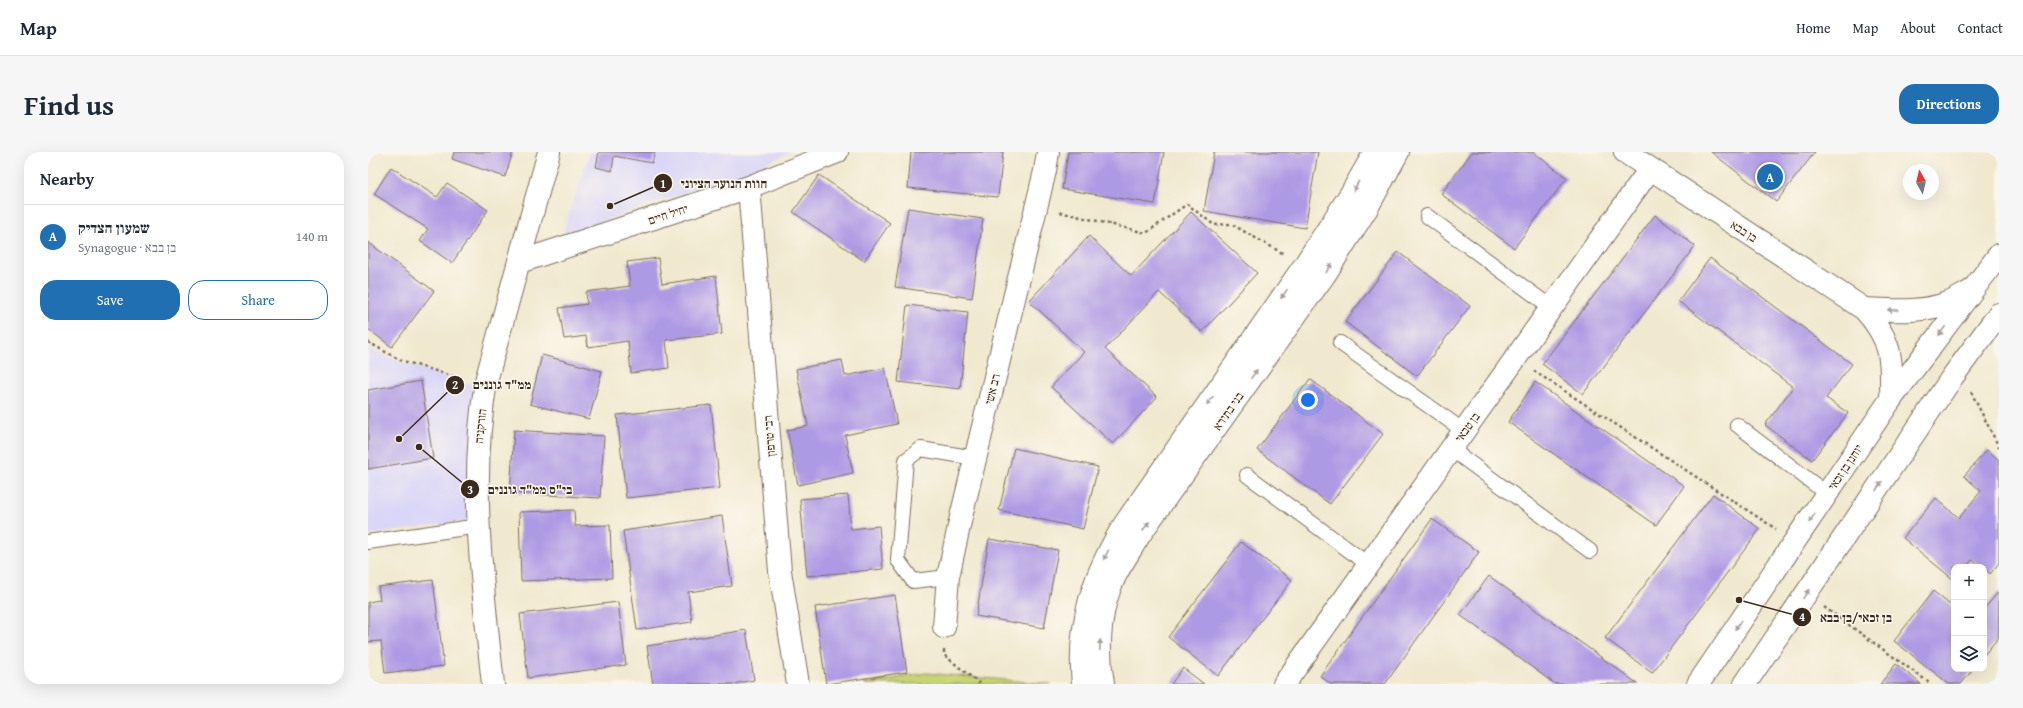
<!DOCTYPE html>
<html lang="en">
<head>
<meta charset="utf-8">
<style>
	body { margin:0; font-family:"Gentium Book Plus","Frank Ruhl Libre",serif; background:#f6f6f7; color:#1f2937 }
	.controls { position:absolute; right:12px; bottom:12px; display:grid; overflow:hidden; border-radius:8px; box-shadow:0 4px 16px #0002 }
	.controls button { width:36px; height:36px; display:grid; place-items:center; padding:0; border:0; border-bottom:1px solid #e0e1e3; background:#fff; color:#1f2937; font:20px sans-serif }
	.compass { position:absolute; left:1535px; top:12px; width:36px; height:36px; border-radius:50%; background:#fff; box-shadow:0 4px 16px #0002; rotate:352deg }
	.you { position:absolute; left:940px; top:248px; width:14px; height:14px; margin:-10px; border:3px solid #fff; border-radius:50%; background:#1a73e8; box-shadow:0 0 0 6px #1a73e833 }
	.badge { display:grid; place-items:center; width:26px; height:26px; border-radius:50%; background:#1f6fb2; color:#fff; font-size:13px; font-weight:700 }
	.pin { position:absolute; translate:-50% -50%; border:2px solid #fff; box-shadow:0 1px 4px #0006 }
	.list { margin:0; padding:0; list-style:none }
	h2 { display:flex; justify-content:space-between; align-items:center; height:52px; margin:0; padding:0 16px; font-size:17px }
	h2 small { font-size:13px; font-weight:400; color:#747a83 }
	.list li { display:grid; grid-template-columns:26px 1fr auto; gap:12px; align-items:center; box-sizing:border-box; height:64px; padding:0 16px; border-top:1px solid #e0e1e3 }
	.list b { display:block; font-size:15px; white-space:nowrap }
	.list p { margin:0; font-size:13px; white-space:nowrap; color:#747a83 }
	.list em { font-size:13px; font-style:normal; color:#747a83 }
	.actions { display:flex; gap:8px; padding:12px 16px }
	.actions a { flex:1; padding:9px 0; border:1px solid #1f6fb2; border-radius:16px; text-align:center; font-size:14px; color:#1f6fb2 }
	.actions .main { background:#1f6fb2; color:#fff }
	.icon { flex:none; width:22px; height:22px; fill:none; stroke:currentColor; stroke-width:2; stroke-linecap:round; stroke-linejoin:round }
	.map { position:relative; flex:none; width:1631px; height:532px; overflow:hidden; border-radius:16px }
	header { display:flex; align-items:center; gap:24px; box-sizing:border-box; height:56px; padding:0 20px; background:#fff; border-bottom:1px solid #e0e1e3 }
	header strong { font-size:19px }
	nav { display:flex; gap:22px; margin-inline-start:auto; font-size:14px }
	.intro { display:flex; align-items:center; justify-content:space-between; box-sizing:border-box; height:96px; padding:0 24px }
	h1 { margin:0; font-size:28px }
	.button { padding:10px 18px; border-radius:16px; background:#1f6fb2; color:#fff; font-size:14px; font-weight:700 }
	main { display:flex; gap:24px; padding:0 24px }
	aside { flex:1; background:#fff; border-radius:16px; box-shadow:0 4px 16px #0002 }
	.map>svg:first-child { display:block }
</style>
</head>
<body>
<header>
<strong>Map</strong>
<nav><a>Home</a><a>Map</a><a>About</a><a>Contact</a></nav>
</header>
<div class="intro"><h1>Find us</h1><a class="button">Directions</a></div>
<main>
<aside>
<h2>Nearby<small></small></h2>
<ul class="list">
<li><span class="badge">A</span><div><b>שמעון הצדיק</b><p>Synagogue · בן בבא</p></div><em>140 m</em></li>
</ul>
<div class="actions"><a class="main">Save</a><a>Share</a></div>
</aside>
<div class="map">
<svg width="1631" height="532" viewBox="0 0 1631 532">
	<rect width="100%" height="100%" fill="#fbf7ec"/>
	<filter id="ink" filterUnits="userSpaceOnUse"><feTurbulence type="fractalNoise" baseFrequency=".025" numOctaves="2"/><feDisplacementMap in="SourceGraphic" scale="8" xChannelSelector="R" yChannelSelector="G"/><feConvolveMatrix kernelMatrix="1 2 1 2 8 2 1 2 1" color-interpolation-filters="sRGB"/></filter>
	<filter id="wash" filterUnits="userSpaceOnUse"><feTurbulence type="fractalNoise" baseFrequency=".012" numOctaves="4" result="noise"/><feDisplacementMap in="SourceGraphic" scale="16" xChannelSelector="R" yChannelSelector="G"/><feGaussianBlur stdDeviation="0.9" result="paint"/><feColorMatrix in="noise" values="0 0 0 0 0 0 0 0 0 0 0 0 0 0 0 0 0 1.4 0 .05"/><feComposite in="paint" operator="in"/></filter>
	<g filter="url(#wash)">
		<rect width="100%" height="100%" fill="#f0e9cf"/>
		<path fill="#dad6f7" d="M222 0H424L367 24 194 83Z
			M0 197 40 212 111 235 105 368 0 383Z"/>
		<path fill="#c7d475" stroke="#817f4a" d="M558 521 683 532H496Z"/>
		<g id="blocks">
			<path fill="#ad9ae4" d="M86 0H145L137 25 84 7Z
				M231 0H287L284 11 246 4 244 19 228 15Z
				M543 0H635L630 45 540 36Z
				M700 0H796L787 52 694 37Z
				M846 0H950L937 76 836 59Z
				M1104 0H1165L1199 26 1146 96 1073 42Z
				M1343 0H1447L1408 50Z
				M23 15 69 45 79 31 120 58 84 111 52 89 60 77 6 42Z
				M451 23 522 71 496 109 425 60Z
				M540 56 615 67 604 146 527 135Z
				M823 60 889 121 834 180 791 140 737 197 789 245 745 292 683 235 716 200 661 149 721 84 763 124Z
				M1287 63 1327 94 1215 242 1174 212Z
				M0 90 66 139 24 195 0 177Z
				M1030 100 1102 154 1049 224 977 170Z
				M290 106 294 132 348 124 354 182 298 188 301 216 263 221 260 189 220 195 218 184 196 187 191 156 219 152 218 140 262 134 259 110Z
				M1342 106 1484 212 1458 246 1480 261 1444 308 1397 273 1425 235 1310 149Z
				M539 153 600 160 592 237 530 230Z
				M174 203 234 219 221 267 162 252Z
				M474 208 477 224 517 216 529 272 477 283 485 321 430 333 419 278 440 274 428 217Z
				M942 227 1015 282 962 352 889 298Z
				M53 229 65 306 0 317V238Z
				M1167 230 1316 334 1288 373 1140 270Z
				M343 253 352 336 258 346 249 263Z
				M146 278 236 284 232 346 142 341Z
				M646 296 730 315 715 377 631 358Z
				M1619 298 1631 308V411L1622 422 1616 415H1613L1604 408 1598 415H1586V428L1535 386 1568 346 1591 366 1613 339 1596 324Z
				M1345 342 1392 377 1284 521 1237 486Z
				M480 343 483 377 511 374 515 417 439 424 432 347Z
				M206 358 207 374 242 373 244 426 153 429 151 360Z
				M354 364 364 434 320 440 324 470 269 478 255 379Z
				M1064 367 1111 400 1017 532H963L952 524Z
				M621 387 690 398 676 476 608 464Z
				M873 390 924 428 850 524 800 485Z
				M1121 424 1270 532H1187L1092 463Z
				M65 428 76 514 17 521 13 489 0 490V450L12 448 10 435Z
				M1565 439 1586 456V517H1605L1593 532H1581L1526 489Z
				M1631 439V485L1616 503V457Z
				M527 443 539 520 458 532 447 455Z
				M250 450 258 513 160 526 152 462Z
				M378 478 386 528 365 532H285L279 494Z
				M1528 512 1553 532H1512Z
				M815 516 836 532H803Z"/>
		</g>
	</g>
	<g filter="url(#ink)">
		<use href="#blocks" fill-opacity="0" stroke="#7a6d5c" stroke-width="1"/>
		<g fill="none" stroke-linecap="round" stroke-linejoin="round">
			<defs>
				<path id="lane" d="M1059 64 1184 156
					M972 191 1096 279
					M1369 273 1459 342
					M1083 297 1222 399
					M879 323 1001 413
					M0 390 111 374
					M580 425 545 429 530 408 538 308 553 297 607 306"/>
				<path id="street" d="M1257 0 1496 157C1524 188 1524 206 1523 247
					M381 35 412 419 430 532
					M151 110 381 35 469 0
					M1496 157C1523 158 1554 161 1580 151 1588 148 1595 143 1603 139
					M576 475 580 425 593 365 677 19 680 0
					M125 532C114 432 101 330 118 229L181 0
					M916 532 1282 17"/>
				<path id="secondary" d="M715 532C709 472 725 424 756 373L936 114 984 40 1007 0
					M735 532C729 496 731 455 748 422 755 409 764 396 772 382L957 122 999 56 1030 0
					M1330 532 1523 247 1631 103
					M1377 532 1585 224 1631 162"/>
			</defs>
			<use href="#lane" stroke="#7a6d5c" stroke-width="16"/>
			<use href="#street" stroke="#7a6d5c" stroke-width="24"/>
			<use href="#secondary" stroke="#7a6d5c" stroke-width="24"/>
			<path stroke="#7a6d5c" stroke-width="2.5" stroke-dasharray="3 3" stroke-linecap="butt" d="M692 60 778 81 819 52 846 73 863 72 916 102
				M0 190 32 208 94 227
				M1166 219 1408 377
				M1603 240 1631 295
				M1456 455 1563 532
				M576 498V503L612 532
				M1627 532 1631 527"/>
			<use href="#lane" stroke="#fff" stroke-width="14"/>
			<use href="#street" stroke="#fff" stroke-width="22"/>
			<use href="#secondary" stroke="#fff" stroke-width="22"/>
		</g>
		<defs><path id="oneway-solid" d="M-6-.8H1V-3.2L6.5 0L1 3.2V.8H-6Z"/></defs>
		<g fill="#a79f9a">
			<use href="#oneway-solid" transform="translate(988 34) rotate(119)"/>
			<use href="#oneway-solid" transform="translate(961 116) rotate(-57)"/>
			<use href="#oneway-solid" transform="translate(916 142) rotate(125)"/>
			<use href="#oneway-solid" transform="translate(1525 158) rotate(180)"/>
			<use href="#oneway-solid" transform="translate(1574 179) rotate(127)"/>
			<use href="#oneway-solid" transform="translate(886 222) rotate(-55)"/>
			<use href="#oneway-solid" transform="translate(842 249) rotate(125)"/>
			<use href="#oneway-solid" transform="translate(1511 334) rotate(-56)"/>
			<use href="#oneway-solid" transform="translate(1444 366) rotate(124)"/>
			<use href="#oneway-solid" transform="translate(778 374) rotate(-55)"/>
			<use href="#oneway-solid" transform="translate(738 403) rotate(117)"/>
			<use href="#oneway-solid" transform="translate(1438 442) rotate(-56)"/>
			<use href="#oneway-solid" transform="translate(1370 473) rotate(124)"/>
			<use href="#oneway-solid" transform="translate(732 493) rotate(-88)"/>
		</g>
	</g>
	<g text-anchor="middle" dominant-baseline="central" stroke-width="3" stroke-linejoin="round" paint-order="stroke">
		<g font-size="12" fill="#3b2a1e" stroke="#fbf7ec">
			<text transform="translate(300 62) rotate(-18)">יחיל חיים</text>
			<text transform="translate(1376 79) rotate(33)">בן בבא</text>
			<text transform="translate(624 237) rotate(-76)">רב אשי</text>
			<text transform="translate(860 259) rotate(-55)">בני בתירא</text>
			<text transform="translate(112 274) rotate(-84)">הורקניה</text>
			<text transform="translate(1099 275) rotate(-54)">בן טבאי</text>
			<text transform="translate(401 284) rotate(-95)">רבי טרפון</text>
			<text transform="translate(1477 315) rotate(-56)">יוחנן בן זכאי</text>
		</g>
	</g>
	<path fill="none" stroke="#3b2a1e" stroke-width="1.5" d="M242 54L295 31M31 287L87 233M51 295L102 337M1371 448L1434 465"/>
	<g fill="#3b2a1e" stroke="#fbf7ec" stroke-width="1.5">
		<circle cx="242" cy="54" r="4"/>
		<circle cx="31" cy="287" r="4"/>
		<circle cx="51" cy="295" r="4"/>
		<circle cx="1371" cy="448" r="4"/>
		<circle cx="295" cy="31" r="10"/>
		<circle cx="87" cy="233" r="10"/>
		<circle cx="102" cy="337" r="10"/>
		<circle cx="1434" cy="465" r="10"/>
	</g>
	<g font-size="12" text-anchor="middle" font-weight="bold" fill="#fff">
		<text x="295" y="36">1</text>
		<text x="87" y="237">2</text>
		<text x="102" y="342">3</text>
		<text x="1434" y="469">4</text>
	</g>
	<g font-size="13" text-anchor="middle" font-weight="bold" fill="#3b2a1e" stroke="#fbf7ec" stroke-width="3" stroke-linejoin="round" paint-order="stroke">
		<text x="356" y="36">חוות הנוער הציוני</text>
		<text x="134" y="237">ממ"ד גוננים</text>
		<text x="162" y="342">בי"ס ממ"ד גוננים</text>
		<text x="1488" y="470">בן זכאי/בן בבא</text>
	</g>
</svg>
<div class="controls">
<button>+</button>
<button>−</button>
<button><svg class="icon" aria-label="layers" viewBox="0 0 24 24"><path d="M12 4l9 5-9 5-9-5zM3 14l9 5 9-5"/></svg></button>
</div>
<svg class="compass" viewBox="-18 -18 36 36"><path d="M0-13l5 13h-10z" fill="#e53935"/><path d="M0 13l5-13h-10z" fill="#747a83"/></svg>
<div class="you"></div>
<div class="pin badge" style="left:1402px;top:25px">A</div>
</div>
</main>
</body>
</html>
